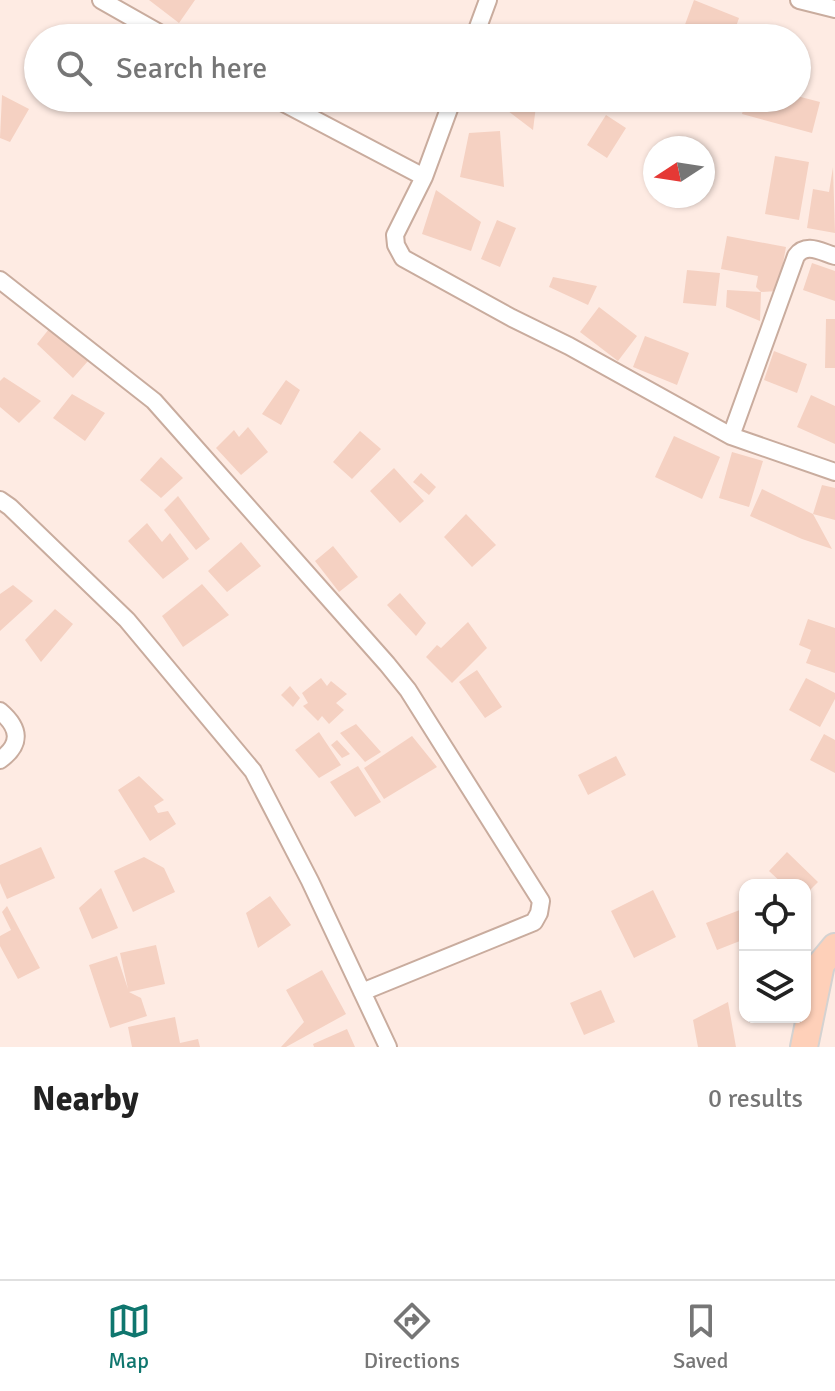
<!DOCTYPE html>
<html lang="en">
<head>
<meta charset="utf-8">
<style>
	body { margin:0; font-family:Signika,sans-serif; background:#f2f2f2; color:#222 }
	.controls { position:absolute; right:24px; bottom:24px; display:grid; overflow:hidden; border-radius:16px; box-shadow:0 2px 6px #0004 }
	.controls button { width:72px; height:72px; display:grid; place-items:center; padding:0; border:0; border-bottom:2px solid #e0e0e0; background:#fff; color:#222; font:40px sans-serif }
	.compass { position:absolute; left:643px; top:136px; width:72px; height:72px; border-radius:50%; background:#fff; box-shadow:0 2px 6px #0004; rotate:258deg }
	.list { margin:0; padding:0; list-style:none }
	h2 { display:flex; justify-content:space-between; align-items:center; height:104px; margin:0; padding:0 32px; font-size:34px }
	h2 small { font-size:26px; font-weight:400; color:#767676 }
	.icon { flex:none; width:44px; height:44px; fill:none; stroke:currentColor; stroke-width:2; stroke-linecap:round; stroke-linejoin:round }
	.map { position:relative; flex:none; width:835px; height:1047px; overflow:hidden }
	.search { position:absolute; background:#fff; box-shadow:0 2px 6px #0004; left:24px; right:24px; top:24px; height:88px; display:flex; align-items:center; gap:20px; box-sizing:border-box; padding:0 28px; border-radius:44px; color:#767676; font-size:30px }
	.sheet { height:232px; background:#fff }
	nav { display:flex; justify-content:space-around; align-items:center; box-sizing:border-box; height:112px; border-top:2px solid #e0e0e0; background:#fff; font-size:22px; color:#767676 }
	nav a { display:grid; justify-items:center; gap:4px }
	nav .on { color:#0f766e }
	.map>svg:first-child { display:block }
</style>
</head>
<body>
<div class="map">
<svg width="835" height="1047" viewBox="0 0 835 1047">
	<rect width="100%" height="100%" fill="#feebe3"/>
	<path fill="#f5d1c2" d="M149 0H195L179 23Z
		M694 0 739 18 732 38H689L690 36 683 30Z
		M2 95 29 109 10 142 0 138Z
		M797 96 820 102 812 133 742 114 746 98H797Z
		M188 98H210L202 110Z
		M491 98H537L533 130Z
		M606 115 626 128 607 158 587 145Z
		M500 131 504 187 460 177 469 133Z
		M775 156 809 162 799 220 765 214Z
		M833 167 835 233 807 228 813 189 829 192Z
		M436 190 481 222 471 251 422 234Z
		M497 220 516 228 500 267 481 259Z
		M727 236 786 247 778 291 761 292 756 287 758 276 721 269Z
		M812 263 835 271V301L803 290Z
		M687 270 720 273 716 306 683 303Z
		M553 277 597 286 588 305 549 287Z
		M727 290 761 292 760 321 726 307Z
		M599 307 637 336 618 361 580 332Z
		M826 319H835V368H825Z
		M49 329 88 361 73 378 37 344Z
		M645 336 689 353 677 385 633 367Z
		M774 351 807 364 797 393 764 380Z
		M4 377 41 401 19 423 0 407V381Z
		M286 380 300 390 281 425 262 414Z
		M72 394 105 413 85 441 53 418Z
		M811 395 835 406V444L797 427Z
		M248 427 268 452 241 475 216 448 234 430 239 437Z
		M360 431 381 449 352 479 333 462Z
		M674 436 720 457 702 499 655 477Z
		M732 452 763 461 749 507 719 498Z
		M161 457 183 478 161 498 140 480Z
		M394 468 424 501 400 523 370 491Z
		M421 473 436 487 429 495 413 482Z
		M822 485 835 488V520L813 514 832 549 802 539 750 516 762 489 813 514Z
		M178 496 210 539 196 550 164 510Z
		M466 514 496 545 472 567 444 537Z
		M147 523 162 542 170 533 189 559 163 579 128 541Z
		M241 542 261 566 227 592 208 571Z
		M333 546 358 577 339 592 315 561Z
		M202 584 229 615 183 647 162 616Z
		M13 585 33 601 0 631V594Z
		M400 593 426 623 416 636 387 605Z
		M55 609 73 624 41 662 25 640Z
		M808 619 835 628V673L806 663 811 650 799 645Z
		M468 622 487 648 452 683 426 657 437 645 441 648Z
		M477 670 502 707 485 718 459 682Z
		M321 678 327 686 331 681 347 694 336 703 344 710 329 724 322 716 318 721 303 706 308 703 302 693Z
		M806 678 835 693V699L820 727 789 710Z
		M290 686 300 698 293 707 281 695Z
		M356 724 381 752 365 762 340 733Z
		M319 732 341 765 319 778 295 750Z
		M824 734 835 740V773L810 760Z
		M412 736 437 767 384 799 364 768Z
		M337 740 350 754 342 758 331 745Z
		M616 756 626 775 588 795 578 775Z
		M358 766 381 802 355 817 330 782Z
		M139 776 164 800 154 806 158 813 168 811 176 824 150 841 118 790Z
		M41 847 55 878 7 899 0 883V865Z
		M787 852 818 882 805 895V885H784L769 871Z
		M144 857 164 868 175 892 133 912 114 871Z
		M101 888 118 928 92 939 79 908Z
		M653 890 676 937 634 958 611 911Z
		M270 896 291 925 258 948 246 913Z
		M7 906 40 968 18 979 0 946V936L11 930 2 912Z
		M745 908V939L717 950 706 923Z
		M156 945 165 984 129 992 141 998 147 1016 110 1028 89 965 117 956 128 989 120 953Z
		M322 970 346 1014 286 1047H281L304 1022 286 990Z
		M601 990 615 1022 584 1035 570 1003Z
		M728 1002 736 1047H698L693 1020Z
		M175 1017 180 1043 198 1039 200 1047H132L128 1027Z
		M347 1029 355 1047H314L313 1044Z"/>
	<g fill="none" stroke-linecap="round" stroke-linejoin="round">
		<defs>
			<path id="minor" d="M101 0 168 38
				M799 0 835 9
				M474 38 488 0
				M274 98 424 177 395 235 396 245 403 258 512 318 569 346 731 436 835 472
				M424 177 453 98
				M0 280 154 401 387 664 408 690 541 901 539 913 534 922 362 992
				M731 436 796 256C806 242 821 252 835 256
				M0 500 10 507 127 620 253 771 310 881 388 1047
				M0 711C20 728 22 744 0 760"/>
			<path id="primary" d="M804 1047 821 964 835 947"/>
		</defs>
		<use href="#minor" stroke="#c9ac9e" stroke-width="20"/>
		<use href="#primary" stroke="#d4d2d1" stroke-width="30"/>
		<use href="#minor" stroke="#fff" stroke-width="16"/>
		<use href="#primary" stroke="#fed0b9" stroke-width="26"/>
	</g>
</svg>
<div class="controls">
<button><svg class="icon" aria-label="locate" viewBox="0 0 24 24"><circle cx="12" cy="12" r="6"/><path d="M12 2v4M12 18v4M2 12h4M18 12h4"/></svg></button>
<button><svg class="icon" aria-label="layers" viewBox="0 0 24 24"><path d="M12 4l9 5-9 5-9-5zM3 14l9 5 9-5"/></svg></button>
</div>
<svg class="compass" viewBox="-18 -18 36 36"><path d="M0-13l5 13h-10z" fill="#e53935"/><path d="M0 13l5-13h-10z" fill="#767676"/></svg>
<div class="search"><svg class="icon" aria-label="search" viewBox="0 0 24 24"><circle cx="10" cy="10" r="6"/><path d="M15 15l6 6"/></svg>Search here</div>
</div>
<section class="sheet">
<h2>Nearby<small>0 results</small></h2>
<ul class="list">
</ul>
</section>
<nav>
<a class="on"><svg class="icon" aria-label="map" viewBox="0 0 24 24"><path d="M3 6l6-2 6 2 6-2v14l-6 2-6-2-6 2zM9 4v14M15 6v14"/></svg>Map</a>
<a><svg class="icon" aria-label="directions" viewBox="0 0 24 24"><path d="M12 3l9 9-9 9-9-9zM9 14v-3h6M13 9l2 2-2 2"/></svg>Directions</a>
<a><svg class="icon" aria-label="saved" viewBox="0 0 24 24"><path d="M7 4h10v16l-5-4-5 4z"/></svg>Saved</a>
</nav>
</body>
</html>
